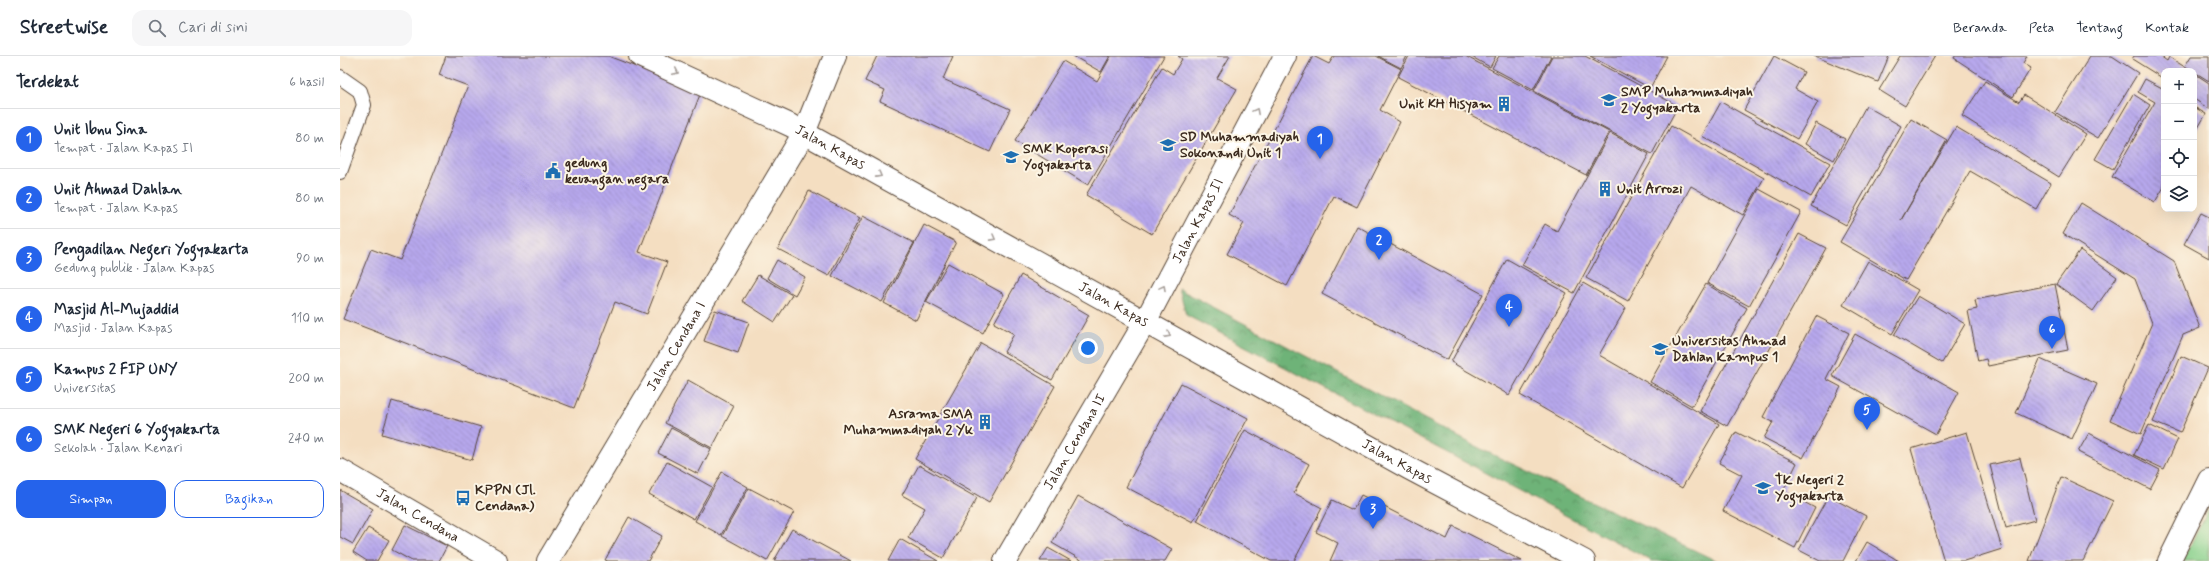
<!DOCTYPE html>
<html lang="id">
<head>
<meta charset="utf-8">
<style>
	body { margin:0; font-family:Mynerve,sans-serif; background:#f6f6f7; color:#1f2937 }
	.controls { position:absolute; right:12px; top:12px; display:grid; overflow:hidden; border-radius:8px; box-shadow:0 4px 16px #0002 }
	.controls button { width:36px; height:36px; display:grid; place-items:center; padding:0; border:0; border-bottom:1px solid #e0e1e3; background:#fff; color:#1f2937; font:20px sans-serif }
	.you { position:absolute; left:748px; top:292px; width:14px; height:14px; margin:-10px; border:3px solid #fff; border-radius:50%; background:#1a73e8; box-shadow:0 0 0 6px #1a73e833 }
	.badge { display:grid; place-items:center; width:26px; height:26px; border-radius:50%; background:#2563eb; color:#fff; font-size:13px; font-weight:700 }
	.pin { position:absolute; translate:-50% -33px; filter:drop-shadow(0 1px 2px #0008) }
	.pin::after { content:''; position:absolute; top:21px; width:14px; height:12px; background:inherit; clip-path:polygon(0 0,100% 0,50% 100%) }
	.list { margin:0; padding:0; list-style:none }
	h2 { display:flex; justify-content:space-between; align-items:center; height:52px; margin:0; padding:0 16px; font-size:17px }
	h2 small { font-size:13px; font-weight:400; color:#747a83 }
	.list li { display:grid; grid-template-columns:26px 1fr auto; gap:12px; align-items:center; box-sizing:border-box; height:60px; padding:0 16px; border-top:1px solid #e0e1e3 }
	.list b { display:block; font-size:15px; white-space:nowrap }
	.list p { margin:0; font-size:13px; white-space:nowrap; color:#747a83 }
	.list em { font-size:13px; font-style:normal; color:#747a83 }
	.actions { display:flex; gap:8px; padding:12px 16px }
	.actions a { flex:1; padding:9px 0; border:1px solid #2563eb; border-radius:12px; text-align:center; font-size:14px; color:#2563eb }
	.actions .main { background:#2563eb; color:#fff }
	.icon { flex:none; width:22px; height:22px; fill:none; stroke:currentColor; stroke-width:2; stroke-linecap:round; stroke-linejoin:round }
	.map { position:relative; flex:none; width:1869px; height:505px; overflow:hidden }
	header { display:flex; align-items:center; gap:24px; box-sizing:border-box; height:56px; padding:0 20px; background:#fff; border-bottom:1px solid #e0e1e3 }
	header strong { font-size:19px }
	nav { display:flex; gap:22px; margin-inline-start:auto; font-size:14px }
	.search { width:280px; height:36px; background:#f6f6f7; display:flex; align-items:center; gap:10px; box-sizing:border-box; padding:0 14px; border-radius:12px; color:#747a83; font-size:15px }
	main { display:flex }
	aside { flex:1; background:#fff }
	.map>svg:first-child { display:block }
</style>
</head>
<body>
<header>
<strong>Streetwise</strong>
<div class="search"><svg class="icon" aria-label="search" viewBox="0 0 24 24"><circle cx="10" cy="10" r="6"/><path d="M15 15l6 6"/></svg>Cari di sini</div>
<nav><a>Beranda</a><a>Peta</a><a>Tentang</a><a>Kontak</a></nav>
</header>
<main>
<aside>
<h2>Terdekat<small>6 hasil</small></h2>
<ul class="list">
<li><span class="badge">1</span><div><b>Unit Ibnu Sina</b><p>Tempat · Jalan Kapas II</p></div><em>80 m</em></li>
<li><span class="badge">2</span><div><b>Unit Ahmad Dahlan</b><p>Tempat · Jalan Kapas</p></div><em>80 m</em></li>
<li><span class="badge">3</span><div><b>Pengadilan Negeri Yogyakarta</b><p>Gedung publik · Jalan Kapas</p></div><em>90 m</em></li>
<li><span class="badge">4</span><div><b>Masjid Al-Mujaddid</b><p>Masjid · Jalan Kapas</p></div><em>110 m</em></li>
<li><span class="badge">5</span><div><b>Kampus 2 FIP UNY</b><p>Universitas</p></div><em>200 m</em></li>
<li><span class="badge">6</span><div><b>SMK Negeri 6 Yogyakarta</b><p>Sekolah · Jalan Kenari</p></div><em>240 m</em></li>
</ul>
<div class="actions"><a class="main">Simpan</a><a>Bagikan</a></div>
</aside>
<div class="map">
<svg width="1869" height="505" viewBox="0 0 1869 505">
	<defs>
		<pattern id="forest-crowns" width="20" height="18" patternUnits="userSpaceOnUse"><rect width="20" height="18" fill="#6eb378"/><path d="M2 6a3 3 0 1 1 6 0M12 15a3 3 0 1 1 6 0" fill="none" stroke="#5c9262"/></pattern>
		<pattern id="building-back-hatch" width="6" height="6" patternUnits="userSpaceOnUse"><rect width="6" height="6" fill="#b7a8ed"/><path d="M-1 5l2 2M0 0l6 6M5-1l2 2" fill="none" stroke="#9689bf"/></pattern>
	</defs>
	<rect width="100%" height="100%" fill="#fcf5e5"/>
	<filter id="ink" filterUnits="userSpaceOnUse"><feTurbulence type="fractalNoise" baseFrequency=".025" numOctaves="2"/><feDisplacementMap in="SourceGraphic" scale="8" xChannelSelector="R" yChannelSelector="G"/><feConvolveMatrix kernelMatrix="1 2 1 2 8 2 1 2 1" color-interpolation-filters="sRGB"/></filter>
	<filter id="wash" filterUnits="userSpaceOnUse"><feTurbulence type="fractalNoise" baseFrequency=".012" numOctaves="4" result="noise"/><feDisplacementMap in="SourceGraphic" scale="16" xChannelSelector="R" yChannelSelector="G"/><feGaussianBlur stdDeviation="0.9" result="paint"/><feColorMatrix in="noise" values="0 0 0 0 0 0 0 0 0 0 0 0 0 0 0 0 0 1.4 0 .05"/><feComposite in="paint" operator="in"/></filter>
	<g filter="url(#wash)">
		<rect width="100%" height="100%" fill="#f4dec1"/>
		<path fill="url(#forest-crowns)" stroke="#546e4b" d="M839 233 1145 395 1377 505H1312L846 259Z"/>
		<path fill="#89d18d" stroke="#627e56" d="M1869 453V505H1842Z"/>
		<g id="blocks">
			<path fill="url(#building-back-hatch)" d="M106 0H268L361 36 299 196 327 206 307 258 275 246 234 352 3 263 31 193 60 204 128 30 99 19Z
				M537 0H613L603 23 670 53 650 96 540 45 545 34 525 25Z
				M733 0H770L761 16Z
				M771 0H824L748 129 675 85 723 5 757 25Z
				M838 0H890L877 22 897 33 812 178 746 139 822 11 833 18 842 3Z
				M973 0 989 8 994 0H1036L1061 13 1040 54 1060 66 1017 151 994 140 947 230 887 198 904 167 889 159Z
				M1038 0H1067L1061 12Z
				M1069 0H1125L1269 76 1246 119 1058 21Z
				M1130 0H1156L1150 11Z
				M1159 0H1211L1193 34 1152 12Z
				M1212 0H1245L1338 50 1312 98 1194 35Z
				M1250 0H1327L1310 32Z
				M1434 0 1464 16 1455 33 1478 46 1457 83 1404 54Z
				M1474 0H1549L1538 26Z
				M1560 0H1595L1565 50 1539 34Z
				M1615 0H1687L1683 7 1691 12 1673 41 1614 2Z
				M1750 0H1772L1798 17 1758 82 1715 56Z
				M1794 0H1820L1827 5 1829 1 1851 15H1824V23L1792 3Z
				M1851 0H1869V25L1845 10Z
				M1854 17 1869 27V53L1854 43Z
				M1805 23 1824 33V131L1815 146 1772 121 1815 46 1798 36Z
				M1645 25 1679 46 1684 39 1746 78 1719 121 1622 60Z
				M1793 38 1810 49 1773 113 1755 103Z
				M1381 46 1490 107 1471 141 1362 80Z
				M1526 50 1561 70 1506 169 1471 150Z
				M1854 51 1866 58 1854 79Z
				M1571 63 1607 84 1561 164 1616 71 1711 127 1696 153 1630 115 1566 224 1500 186Z
				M1476 67 1505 83 1494 104 1465 88Z
				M1331 70 1424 122 1403 159 1351 130 1288 245 1246 222Z
				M1270 77 1309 98 1234 237 1182 209 1205 168 1217 175Z
				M1419 133 1461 156 1409 250 1367 227Z
				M469 135 520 162 489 220 438 193Z
				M1741 147 1834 205 1860 272 1843 279 1801 378 1770 364 1812 267 1795 223 1723 178Z
				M1861 157 1869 161V202L1844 188Z
				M523 160 574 187 542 246 492 220Z
				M584 169 616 186 576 264 544 247Z
				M1017 170 1143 238 1107 304 982 238Z
				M1459 178 1486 192 1387 370 1360 355Z
				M1740 194 1777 221 1753 255 1716 228Z
				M1167 203 1227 237 1169 339 1111 306Z
				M437 204 465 221 455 239 427 222Z
				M1528 205 1578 234 1552 278 1503 249Z
				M608 207 664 238 643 277 586 246Z
				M418 219 452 239 435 266 402 245Z
				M681 219 749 259 712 324 664 296 674 278 654 267Z
				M1243 227 1286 252 1259 299 1379 368 1342 432 1180 339Z
				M1366 228 1407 252 1352 350 1310 326Z
				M1715 228 1728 294 1648 310 1646 303 1638 305 1628 255 1637 253 1635 244Z
				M1578 240 1625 268 1602 307 1554 279Z
				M375 254 409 266 398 297 364 285Z
				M1476 260 1509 277 1486 323 1501 331 1463 402 1424 382 1433 366 1423 361Z
				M1515 278 1619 336 1596 378 1492 320Z
				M641 287 715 330 649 446 575 403Z
				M1841 300 1868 312 1840 377 1813 366Z
				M1700 303 1757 328 1732 383 1676 357Z
				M348 324 394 350 372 392 325 367Z
				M841 327 908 362 853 466 786 431Z
				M52 345 141 371 132 404 42 378Z
				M1809 369 1838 383 1824 413 1794 399Z
				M331 372 371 393 358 418 318 397Z
				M905 374 969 408 954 437 982 452 954 505H931L857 465Z
				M1396 376 1457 407 1443 435 1475 452 1455 492 1383 455 1402 419 1379 407Z
				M1627 376 1662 493 1624 505H1604L1571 393Z
				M1749 377 1820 414 1810 433 1738 396Z
				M1680 402 1695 464 1666 472 1650 409Z
				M327 406 372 431 354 463 309 438Z
				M579 409 637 442 603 502 568 482 585 452 562 439Z
				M382 416 408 431 381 479 355 465Z
				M1721 421 1773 445 1743 505H1689Z
				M409 432 454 456 427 505 382 480Z
				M0 434 33 453 13 488 0 481Z
				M1021 439 1107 483 1113 470 1182 505H990L998 487 976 476 992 444 1013 454Z
				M738 440 832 493 825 505H743L712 487Z
				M1488 440 1526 460 1503 505H1480L1459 494Z
				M289 461 322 480 308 505H268L265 504Z
				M65 469 107 490 99 505H72L52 494Z
				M28 472 49 484 37 505H27L13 496Z
				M452 473 511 505H434Z
				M560 483 598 505H548Z
				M1527 486 1559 505H1516Z
				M708 492 731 505H700Z"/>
		</g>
	</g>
	<g filter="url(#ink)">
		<use href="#blocks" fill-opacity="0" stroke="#574536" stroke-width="1"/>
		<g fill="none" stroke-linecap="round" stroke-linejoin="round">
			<defs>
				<path id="service" d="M0 21 20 35 24 49 0 116"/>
				<g id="minor">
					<path id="s1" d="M300 0 450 69 1070 413 1244 505"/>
					<path id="s2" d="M208 505 464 77 495 0"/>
					<path id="s3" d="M665 505 805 266 945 0"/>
				</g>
				<g id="secondary">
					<path id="s4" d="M0 414 156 505"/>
					<path d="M1829 505 1869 424"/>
				</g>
			</defs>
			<use href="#service" stroke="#574536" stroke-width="16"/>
			<use href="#minor" stroke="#574536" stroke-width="24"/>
			<use href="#secondary" stroke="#574536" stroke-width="24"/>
			<use href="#service" stroke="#fff" stroke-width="14"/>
			<use href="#minor" stroke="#fff" stroke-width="22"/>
			<use href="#secondary" stroke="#fff" stroke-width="22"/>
		</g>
		<defs><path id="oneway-chevron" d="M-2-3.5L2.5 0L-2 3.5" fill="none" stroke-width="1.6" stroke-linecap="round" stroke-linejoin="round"/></defs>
		<g stroke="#a79f9a">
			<use href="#oneway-chevron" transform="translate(336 16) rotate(25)"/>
			<use href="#oneway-chevron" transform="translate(916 55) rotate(-62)"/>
			<use href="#oneway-chevron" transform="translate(539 119) rotate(29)"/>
			<use href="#oneway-chevron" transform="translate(653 182) rotate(29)"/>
			<use href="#oneway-chevron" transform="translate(823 232) rotate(-62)"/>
			<use href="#oneway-chevron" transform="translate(828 279) rotate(29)"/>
		</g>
	</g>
	<defs>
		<symbol id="school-bare" viewBox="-9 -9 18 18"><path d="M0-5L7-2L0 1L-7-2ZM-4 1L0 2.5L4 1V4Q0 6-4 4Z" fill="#1f6fb2" stroke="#fcf5e5" stroke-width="2.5" paint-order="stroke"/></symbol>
		<symbol id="building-bare" viewBox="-9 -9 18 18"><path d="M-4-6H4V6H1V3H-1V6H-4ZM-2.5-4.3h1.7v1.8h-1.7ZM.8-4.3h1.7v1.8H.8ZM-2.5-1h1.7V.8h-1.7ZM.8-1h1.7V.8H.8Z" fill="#1f6fb2" stroke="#fcf5e5" stroke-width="2.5" paint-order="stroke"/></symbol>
		<symbol id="civic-bare" viewBox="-9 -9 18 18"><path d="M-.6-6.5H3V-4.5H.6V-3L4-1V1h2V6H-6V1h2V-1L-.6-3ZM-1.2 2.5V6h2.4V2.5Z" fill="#1f6fb2" stroke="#fcf5e5" stroke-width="2.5" paint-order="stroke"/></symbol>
		<symbol id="university-bare" viewBox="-9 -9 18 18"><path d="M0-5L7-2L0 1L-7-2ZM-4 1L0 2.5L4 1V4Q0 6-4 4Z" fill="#1f6fb2" stroke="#fcf5e5" stroke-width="2.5" paint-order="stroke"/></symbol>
		<symbol id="bus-bare" viewBox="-9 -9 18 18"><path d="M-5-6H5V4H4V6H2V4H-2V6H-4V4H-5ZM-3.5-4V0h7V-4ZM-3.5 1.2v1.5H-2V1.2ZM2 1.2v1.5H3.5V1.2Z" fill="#1f6fb2" stroke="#fcf5e5" stroke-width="2.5" paint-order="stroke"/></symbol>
	</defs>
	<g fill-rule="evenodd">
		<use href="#school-bare" x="1258" y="33" width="22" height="22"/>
		<use href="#building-bare" x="1153" y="37" width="22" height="22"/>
		<use href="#school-bare" x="817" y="78" width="22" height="22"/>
		<use href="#school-bare" x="660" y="90" width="22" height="22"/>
		<use href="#civic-bare" x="202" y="104" width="22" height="22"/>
		<use href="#building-bare" x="1254" y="122" width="22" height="22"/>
		<use href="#university-bare" x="1309" y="282" width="22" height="22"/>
		<use href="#building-bare" x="634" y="355" width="22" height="22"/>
		<use href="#school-bare" x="1412" y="421" width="22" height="22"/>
		<use href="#bus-bare" x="112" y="431" width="22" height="22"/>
	</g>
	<g text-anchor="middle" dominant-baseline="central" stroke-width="4" stroke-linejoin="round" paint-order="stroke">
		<g font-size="14" font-weight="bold" fill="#3b2a1e" stroke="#fcf5e5" text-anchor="start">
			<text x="1281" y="36">SMP Muhammadiyah<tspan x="1281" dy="16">2 Yogyakarta</tspan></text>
			<text x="1152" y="48" text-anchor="end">Unit KH Hisyam</text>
			<text x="840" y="81">SD Muhammadiyah<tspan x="840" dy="16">Sokonandi Unit 1</tspan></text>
			<text x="683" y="93">SMK Koperasi<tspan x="683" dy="16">Yogyakarta</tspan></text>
			<text x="225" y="107">gedung<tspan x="225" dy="16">keuangan negara</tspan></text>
			<text x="1277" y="133">Unit Arrozi</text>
			<text x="1332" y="285">Universitas Ahmad<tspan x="1332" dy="16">Dahlan Kampus 1</tspan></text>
			<text x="633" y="358" text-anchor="end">Asrama SMA<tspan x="633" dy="16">Muhammadiyah 2 Yk</tspan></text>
			<text x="1435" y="424">TK Negeri 2<tspan x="1435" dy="16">Yogyakarta</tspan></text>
			<text x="135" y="434">KPPN (Jl.<tspan x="135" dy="16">Cendana)</tspan></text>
		</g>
		<g font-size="14" fill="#3b2a1e" stroke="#fcf5e5">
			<text stroke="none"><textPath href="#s1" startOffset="211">Jalan Kapas</textPath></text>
			<text stroke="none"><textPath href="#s3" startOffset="391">Jalan Kapas II</textPath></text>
			<text stroke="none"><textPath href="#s1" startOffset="535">Jalan Kapas</textPath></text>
			<text stroke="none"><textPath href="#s2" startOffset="250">Jalan Cendana I</textPath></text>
			<text stroke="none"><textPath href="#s3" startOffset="138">Jalan Cendana II</textPath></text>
			<text stroke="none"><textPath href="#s1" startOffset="859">Jalan Kapas</textPath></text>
			<text stroke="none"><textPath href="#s4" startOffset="90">Jalan Cendana</textPath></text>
		</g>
	</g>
</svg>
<div class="controls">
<button>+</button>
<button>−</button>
<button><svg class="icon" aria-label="locate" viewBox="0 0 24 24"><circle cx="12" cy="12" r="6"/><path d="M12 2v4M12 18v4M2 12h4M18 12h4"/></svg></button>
<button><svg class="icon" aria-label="layers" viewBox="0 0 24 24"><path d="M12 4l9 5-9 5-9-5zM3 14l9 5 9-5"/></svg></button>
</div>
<div class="you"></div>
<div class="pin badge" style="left:980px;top:103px">1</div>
<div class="pin badge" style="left:1039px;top:204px">2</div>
<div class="pin badge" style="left:1033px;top:473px">3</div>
<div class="pin badge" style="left:1169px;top:271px">4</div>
<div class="pin badge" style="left:1527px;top:374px">5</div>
<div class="pin badge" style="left:1712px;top:293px">6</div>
</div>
</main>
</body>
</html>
